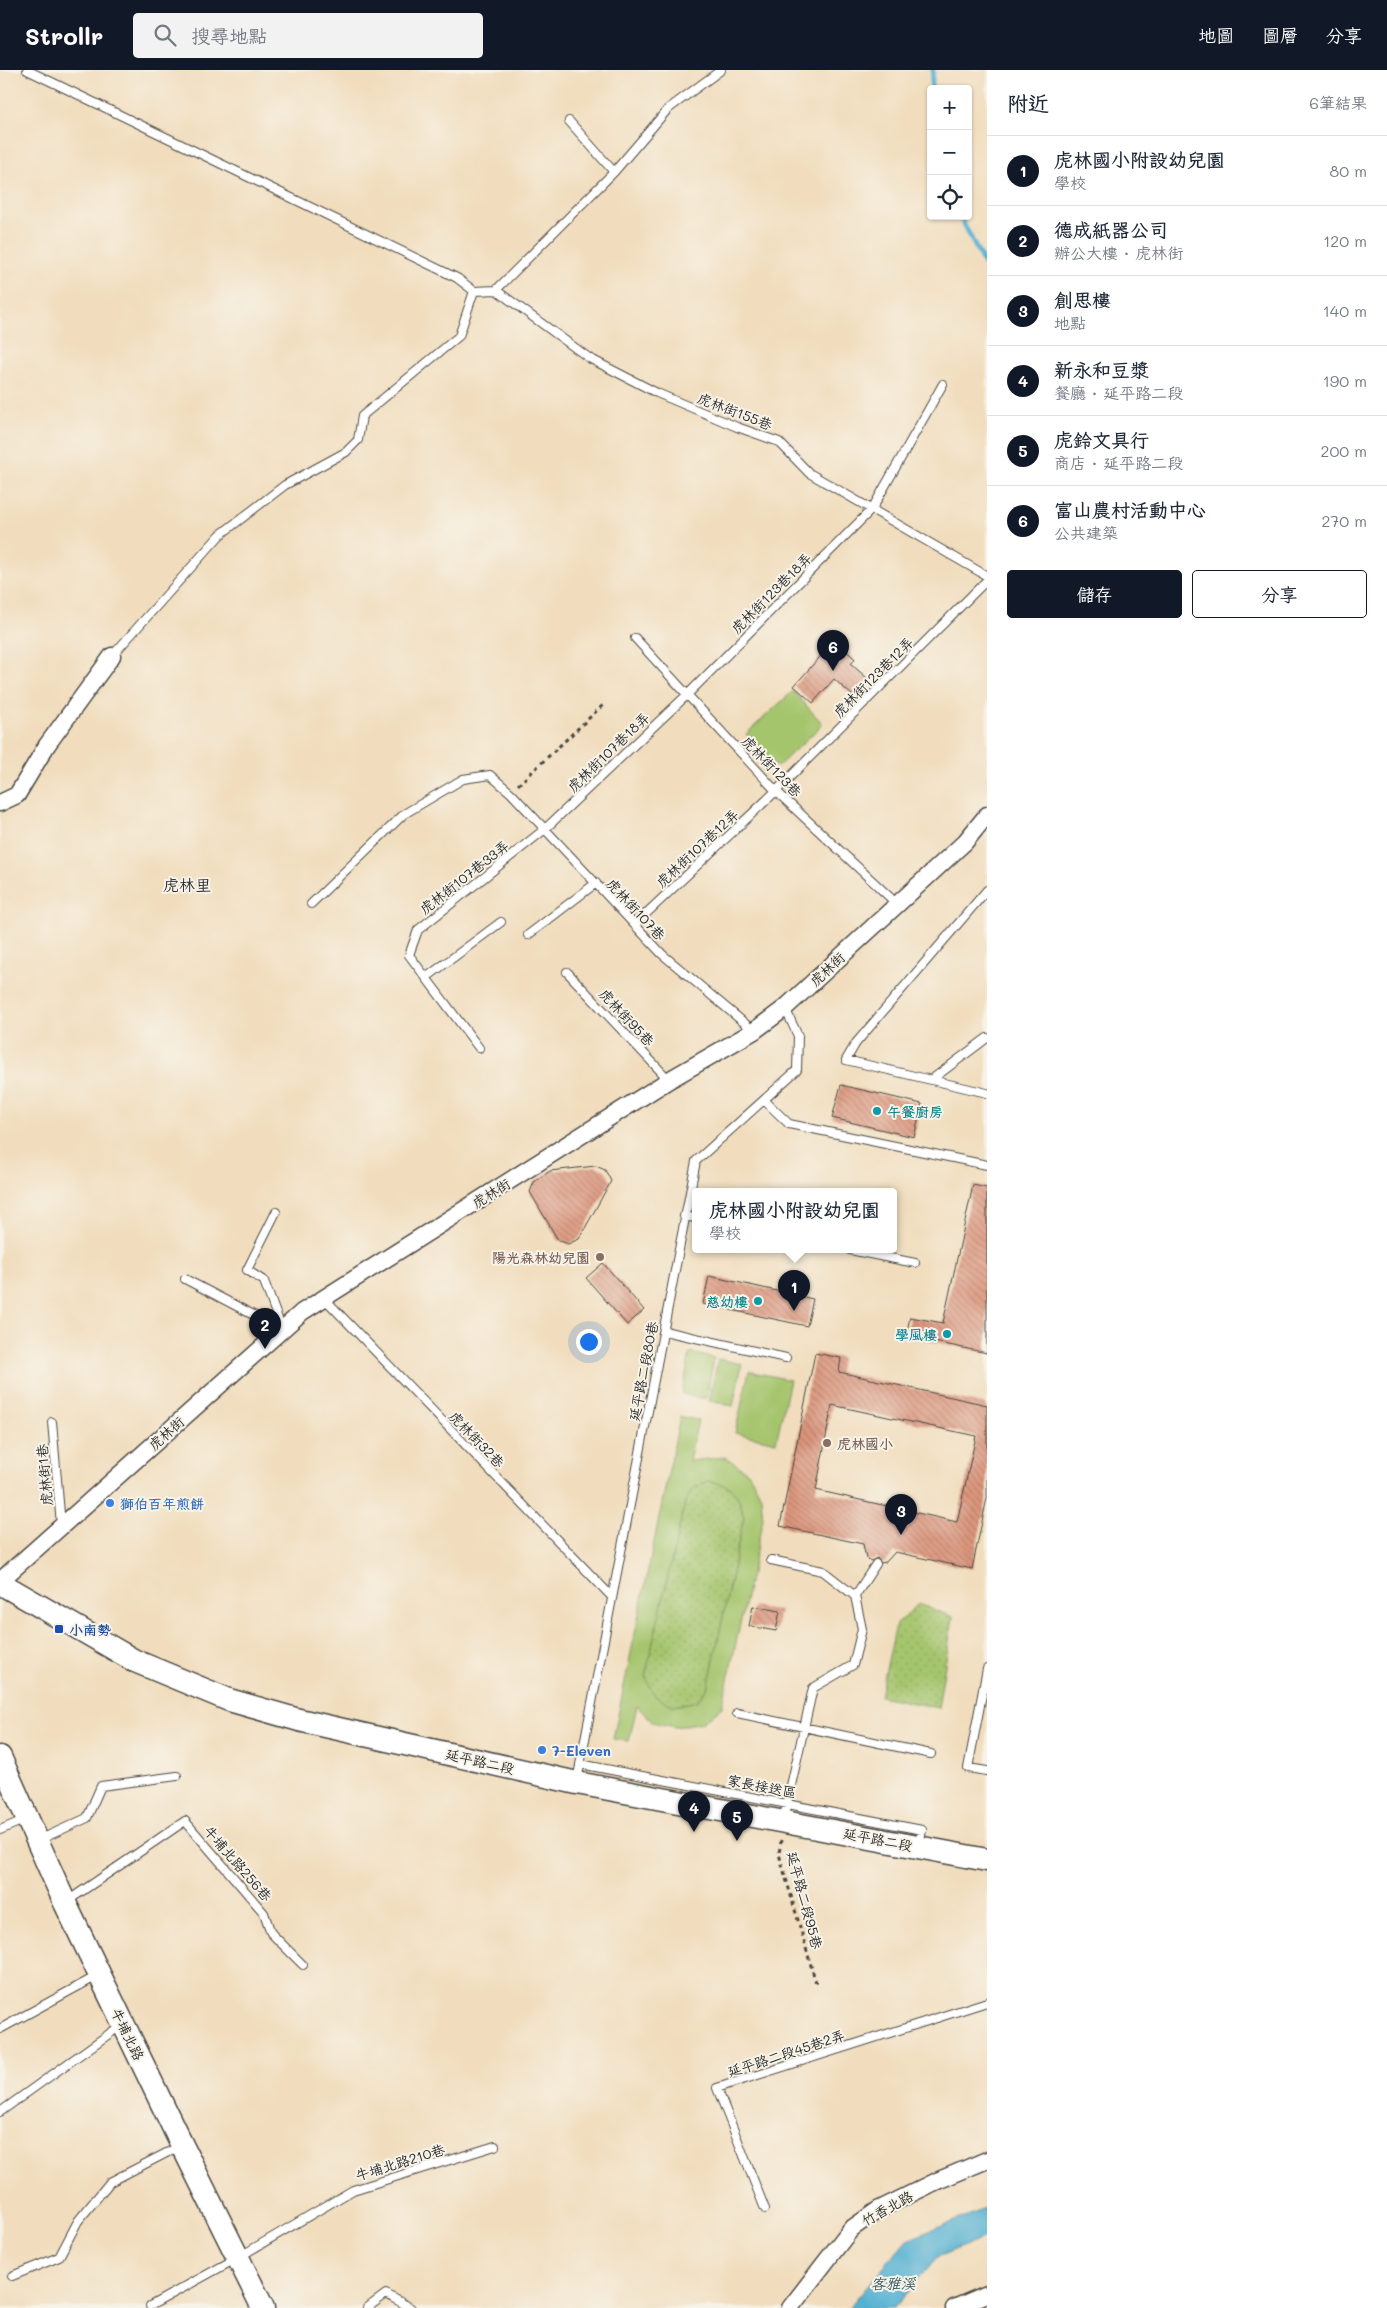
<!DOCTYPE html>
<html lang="zh-TW">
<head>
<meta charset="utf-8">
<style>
	body { margin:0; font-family:Mali,"LXGW WenKai TC",sans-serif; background:#f2f2f3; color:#1f2937 }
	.controls { position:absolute; right:15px; top:15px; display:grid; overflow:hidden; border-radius:5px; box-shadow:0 1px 4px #0004 }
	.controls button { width:45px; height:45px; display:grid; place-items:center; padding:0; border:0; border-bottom:1px solid #e0e1e3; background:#fff; color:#1f2937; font:25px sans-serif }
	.you { position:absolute; left:588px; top:1271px; width:18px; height:18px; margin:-12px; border:4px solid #fff; border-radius:50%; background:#1a73e8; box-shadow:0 0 0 8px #1a73e833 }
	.badge { display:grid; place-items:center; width:32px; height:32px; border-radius:50%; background:#111827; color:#fff; font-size:16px; font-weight:700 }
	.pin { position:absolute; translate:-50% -41px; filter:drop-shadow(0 1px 2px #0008) }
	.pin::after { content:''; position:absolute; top:26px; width:18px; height:15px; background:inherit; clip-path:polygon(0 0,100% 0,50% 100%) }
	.popup { position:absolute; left:692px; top:1118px; width:205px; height:65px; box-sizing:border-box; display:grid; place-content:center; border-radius:5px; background:#fff; filter:drop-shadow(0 1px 4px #0005); font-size:16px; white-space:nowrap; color:#747a83 }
	.popup b { font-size:19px; color:#1f2937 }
	.popup::after { content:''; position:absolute; left:50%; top:100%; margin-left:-10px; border:10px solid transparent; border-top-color:#fff }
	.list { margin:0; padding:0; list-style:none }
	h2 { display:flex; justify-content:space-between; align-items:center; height:65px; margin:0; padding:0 20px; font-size:21px }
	h2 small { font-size:16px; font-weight:400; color:#747a83 }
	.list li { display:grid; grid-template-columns:32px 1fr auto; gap:15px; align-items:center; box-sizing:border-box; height:70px; padding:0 20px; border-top:1px solid #e0e1e3 }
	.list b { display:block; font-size:19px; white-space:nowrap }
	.list p { margin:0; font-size:16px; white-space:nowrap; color:#747a83 }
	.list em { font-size:16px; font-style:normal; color:#747a83 }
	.actions { display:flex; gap:10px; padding:15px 20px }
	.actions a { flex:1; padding:11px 0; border:1px solid #111827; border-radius:5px; text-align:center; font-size:18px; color:#111827 }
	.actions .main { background:#111827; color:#fff }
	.icon { flex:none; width:28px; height:28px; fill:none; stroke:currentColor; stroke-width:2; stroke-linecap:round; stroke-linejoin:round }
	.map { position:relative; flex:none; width:987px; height:2238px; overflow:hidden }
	header { display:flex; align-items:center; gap:30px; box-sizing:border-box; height:70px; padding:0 25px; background:#111827; color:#fff }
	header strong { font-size:24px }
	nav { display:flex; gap:28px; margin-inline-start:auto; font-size:18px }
	.search { width:350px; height:45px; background:#f2f2f3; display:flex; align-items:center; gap:12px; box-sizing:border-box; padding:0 18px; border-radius:5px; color:#747a83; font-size:19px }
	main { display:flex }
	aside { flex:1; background:#fff }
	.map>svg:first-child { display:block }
</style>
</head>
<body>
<header>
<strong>Strollr</strong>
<div class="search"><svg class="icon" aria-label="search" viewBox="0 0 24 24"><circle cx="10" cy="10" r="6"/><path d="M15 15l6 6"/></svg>搜尋地點</div>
<nav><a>地圖</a><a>圖層</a><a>分享</a></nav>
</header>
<main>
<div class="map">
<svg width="987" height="2238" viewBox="0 0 987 2238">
	<defs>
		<pattern id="grass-dots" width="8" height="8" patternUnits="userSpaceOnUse" patternTransform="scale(1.25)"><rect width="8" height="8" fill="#a5c56d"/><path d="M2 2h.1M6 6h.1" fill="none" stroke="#8ea95f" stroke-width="1.8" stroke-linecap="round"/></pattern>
		<pattern id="building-back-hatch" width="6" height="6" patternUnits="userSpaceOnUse" patternTransform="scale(1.25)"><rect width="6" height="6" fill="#dc967d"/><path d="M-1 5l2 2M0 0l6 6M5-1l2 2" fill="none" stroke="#b37b67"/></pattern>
	</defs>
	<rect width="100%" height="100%" fill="#f7f3e8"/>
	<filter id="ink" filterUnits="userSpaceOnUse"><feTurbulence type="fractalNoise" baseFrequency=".02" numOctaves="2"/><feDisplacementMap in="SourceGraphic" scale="10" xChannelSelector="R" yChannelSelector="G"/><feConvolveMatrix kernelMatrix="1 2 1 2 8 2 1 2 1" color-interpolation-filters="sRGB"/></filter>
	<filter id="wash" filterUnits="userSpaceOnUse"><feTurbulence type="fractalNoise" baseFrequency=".0096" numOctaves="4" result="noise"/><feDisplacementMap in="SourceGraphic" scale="20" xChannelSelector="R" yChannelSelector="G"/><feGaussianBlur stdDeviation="1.12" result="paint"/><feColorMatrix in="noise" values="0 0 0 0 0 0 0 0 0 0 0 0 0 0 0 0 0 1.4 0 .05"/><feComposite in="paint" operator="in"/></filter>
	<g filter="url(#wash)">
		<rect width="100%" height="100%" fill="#f1ddbd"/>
		<path fill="url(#grass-dots)" stroke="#68784c" d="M708 1411C734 1415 738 1422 744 1447L708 1618 697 1631 674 1636 655 1627 645 1607 685 1431 693 1419Z
			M918 1534 953 1547 938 1638 880 1626 896 1555Z"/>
		<path fill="#a5c56d" stroke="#68784c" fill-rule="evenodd" d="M793 621 823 654 777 697 746 664Z
			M690 1283 714 1288 706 1329 682 1324Z
			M718 1289 742 1294 733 1336 709 1331Z
			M749 1301 790 1310 776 1372 735 1363Z
			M680 1347 698 1350 689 1391 725 1387 749 1403 761 1426 763 1449 722 1637 703 1652 675 1657 652 1652 637 1636 629 1671 613 1669ZM708 1411C734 1415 738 1422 744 1447L708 1618 697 1631 674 1636 656 1627 645 1607 685 1432 693 1419Z"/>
		<path fill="#54b1d2" stroke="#406e7e" d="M987 2138V2167L937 2187 894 2238H849L907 2170Z"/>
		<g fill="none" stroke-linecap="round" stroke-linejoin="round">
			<path stroke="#54b1d2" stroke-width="5" d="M931 19 933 0
				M960 146 987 200"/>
		</g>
		<g id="blocks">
			<path fill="url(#building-back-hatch)" fill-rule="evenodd" d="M835 570 855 589 851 594 868 609 853 626 834 609 813 633 794 616Z
				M841 1015 922 1034 914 1067 832 1048Z
				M596 1096 605 1100 611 1111 579 1169 568 1174 558 1170 530 1122 534 1112 550 1101Z
				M973 1115 987 1118V1283L906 1266 910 1247 943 1253Z
				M603 1193 644 1240 627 1255 586 1208Z
				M709 1206 813 1229 807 1256 703 1234Z
				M815 1283 841 1288 839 1302 987 1335V1428L972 1499 895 1482 886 1492 881 1493 877 1488 871 1491 866 1488 863 1474 780 1456ZM832 1335 976 1366 957 1452 816 1420Z
				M753 1536 780 1541 776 1561 749 1556Z"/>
		</g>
	</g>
	<g filter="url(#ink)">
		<use href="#blocks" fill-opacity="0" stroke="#494641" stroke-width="1"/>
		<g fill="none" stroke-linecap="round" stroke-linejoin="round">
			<defs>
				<path id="lane" d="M27 0 457 208 474 221
					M569 51 614 102
					M496 220 614 102 668 39 721 0
					M474 221 496 220 589 288 657 323 737 357 779 372 809 403 987 506
					M635 568 776 721 897 834
					M112 586 220 465 285 415 346 382 358 370 362 346 459 266 474 221
					M987 820 856 973 846 990 987 1023
					M311 834 404 744 463 709 490 705 511 723 662 884 754 961
					M635 854 776 721 987 510
					M528 865 596 813
					M567 902 669 1010
					M427 907 501 852
					M479 978 409 885 418 860 545 759 688 624 872 439 943 314
					M931 1010 987 968
					M764 1030 789 1054 987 1095
					M276 1142 247 1200 264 1211 282 1260
					M684 1146 695 1148
					M850 1180 915 1193
					M185 1209 282 1260
					M324 1228 612 1527
					M664 1261 786 1288
					M52 1352 61 1455
					M771 1490 823 1501 855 1526
					M987 1599 968 1698 987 1701
					M737 1643 931 1684
					M580 1694 922 1760 919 1775
					M577 1711 696 1091 797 1000 798 966 785 938
					M783 1751 813 1618 853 1595 862 1559 855 1526 876 1494
					M0 1760 26 1749
					M39 1770 87 1748 101 1716 177 1706
					M66 1832 185 1751 264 1843 271 1863 303 1895
					M0 1959 97 1906
					M0 2042 123 1954
					M765 2139 717 2018 987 1932
					M12 2206 59 2187 78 2151 110 2112 180 2076
					M150 2236 239 2187 353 2120 495 2076
					M367 2238 386 2224 411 2238"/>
				<path id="street" d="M0 733 17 725 47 675 112 586
					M0 1511 302 1242 669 1010 754 961 785 938 965 772 987 745
					M790 2238 851 2159 878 2140 937 2111 987 2090
					M954 2238 987 2224"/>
				<path id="secondary" d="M0 1513 135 1591 229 1630 299 1650 577 1713 987 1790
					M0 1687 65 1833 177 2065 263 2238"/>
			</defs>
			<use href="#lane" stroke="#494641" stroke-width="10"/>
			<use href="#street" stroke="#494641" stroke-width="19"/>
			<use href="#secondary" stroke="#494641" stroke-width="25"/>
			<path stroke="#494641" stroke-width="3" stroke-dasharray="4 4" stroke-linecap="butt" d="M518 715 603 635
				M781 1770 779 1784 816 1913"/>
			<use href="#lane" stroke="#fff" stroke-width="8"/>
			<use href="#street" stroke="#fff" stroke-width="16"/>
			<use href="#secondary" stroke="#fff" stroke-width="22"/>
		</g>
	</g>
	<g fill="#0f9aa8" stroke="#f7f3e8" stroke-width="2">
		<circle cx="877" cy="1041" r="5"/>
		<circle cx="758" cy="1231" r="5"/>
		<circle cx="947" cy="1264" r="5"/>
	</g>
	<g fill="#8d6e63" stroke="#f7f3e8" stroke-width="2">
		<circle cx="600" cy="1187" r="5"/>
		<circle cx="827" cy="1373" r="5"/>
	</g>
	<g fill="#3f7fe0" stroke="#f7f3e8" stroke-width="2">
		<circle cx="110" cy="1433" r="5"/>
		<circle cx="542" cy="1680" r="5"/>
	</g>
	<rect fill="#1a4fb4" stroke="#f7f3e8" stroke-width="2" x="54" y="1554" width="10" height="10" rx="2.5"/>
	<g text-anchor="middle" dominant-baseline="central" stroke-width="4" stroke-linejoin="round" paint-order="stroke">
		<g font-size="14" fill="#2b2b2b" stroke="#f7f3e8">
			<text transform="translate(735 341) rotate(21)">虎林街155巷</text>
			<text transform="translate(771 523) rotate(-45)">虎林街123巷18弄</text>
			<text transform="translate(873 607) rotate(-45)">虎林街123巷12弄</text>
			<text transform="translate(608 682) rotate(-44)">虎林街107巷18弄</text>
			<text transform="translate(772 696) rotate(46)">虎林街123巷</text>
			<text transform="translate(697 778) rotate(-43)">虎林街107巷12弄</text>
			<text transform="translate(464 807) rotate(-38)">虎林街107巷33弄</text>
			<text transform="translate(636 839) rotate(47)">虎林街107巷</text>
			<text transform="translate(827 899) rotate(-43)">虎林街</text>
			<text transform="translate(627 947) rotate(47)">虎林街95巷</text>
			<text transform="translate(491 1123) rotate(-32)">虎林街</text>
			<text transform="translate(643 1301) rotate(-79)">延平路二段80巷</text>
			<text transform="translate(166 1363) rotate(-42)">虎林街</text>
			<text transform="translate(477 1369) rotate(46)">虎林街32巷</text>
			<text transform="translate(44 1405) rotate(-95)">虎林街1巷</text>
			<text transform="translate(480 1691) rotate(13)">延平路二段</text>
			<text transform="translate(762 1716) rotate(11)">家長接送區</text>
			<text transform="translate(878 1769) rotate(11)">延平路二段</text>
			<text transform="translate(238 1793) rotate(49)">牛埔北路256巷</text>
			<text transform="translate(805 1830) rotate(75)">延平路二段95巷</text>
			<text transform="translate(128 1964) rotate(64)">牛埔北路</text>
			<text transform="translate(786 1983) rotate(-18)">延平路二段45巷2弄</text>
			<text transform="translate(400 2092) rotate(-17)">牛埔北路210巷</text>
			<text transform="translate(887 2138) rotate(-29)">竹香北路</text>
		</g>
		<g font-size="14" font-weight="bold" fill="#0d838f" stroke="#f7f3e8" text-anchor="end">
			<text x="887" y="1041" text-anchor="start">午餐廚房</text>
			<text x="748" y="1231">慈幼樓</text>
			<text x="937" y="1264">學風樓</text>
		</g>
		<g font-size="14" font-weight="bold" fill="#785e54" stroke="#f7f3e8" text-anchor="end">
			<text x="590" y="1187">陽光森林幼兒園</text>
			<text x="837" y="1373" text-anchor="start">虎林國小</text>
		</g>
		<g font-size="14" font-weight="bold" fill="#366cbe" stroke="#f7f3e8" text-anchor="start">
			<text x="120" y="1433">獅伯百年煎餅</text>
			<text x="552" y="1680">7-Eleven</text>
		</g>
		<g font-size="14" font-weight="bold" fill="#164399" stroke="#f7f3e8" text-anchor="start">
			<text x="69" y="1559">小南勢</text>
		</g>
		<g font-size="15" font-style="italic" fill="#395a65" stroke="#f7f3e8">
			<text x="893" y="2213">客雅溪</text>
		</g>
		<g font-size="16" fill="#2b2b2b" stroke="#f7f3e8">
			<text x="187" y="814">虎林里</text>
		</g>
	</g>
</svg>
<div class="controls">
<button>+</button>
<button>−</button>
<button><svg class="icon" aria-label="locate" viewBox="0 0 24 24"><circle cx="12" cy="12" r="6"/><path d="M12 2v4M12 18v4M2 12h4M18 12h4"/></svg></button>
</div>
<div class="you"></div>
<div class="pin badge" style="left:794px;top:1241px">1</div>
<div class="popup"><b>虎林國小附設幼兒園</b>學校</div>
<div class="pin badge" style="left:265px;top:1279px">2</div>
<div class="pin badge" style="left:901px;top:1465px">3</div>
<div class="pin badge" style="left:694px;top:1762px">4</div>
<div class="pin badge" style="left:737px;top:1771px">5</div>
<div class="pin badge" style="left:833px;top:601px">6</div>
</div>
<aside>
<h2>附近<small>6筆結果</small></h2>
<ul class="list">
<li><span class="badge">1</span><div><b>虎林國小附設幼兒園</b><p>學校</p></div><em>80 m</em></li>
<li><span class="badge">2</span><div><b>德成紙器公司</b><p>辦公大樓 · 虎林街</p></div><em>120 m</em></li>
<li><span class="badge">3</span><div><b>創思樓</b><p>地點</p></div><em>140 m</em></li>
<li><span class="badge">4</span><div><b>新永和豆漿</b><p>餐廳 · 延平路二段</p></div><em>190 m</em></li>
<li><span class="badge">5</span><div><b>虎鈴文具行</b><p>商店 · 延平路二段</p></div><em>200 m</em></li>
<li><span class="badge">6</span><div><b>富山農村活動中心</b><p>公共建築</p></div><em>270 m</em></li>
</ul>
<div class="actions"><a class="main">儲存</a><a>分享</a></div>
</aside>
</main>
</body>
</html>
